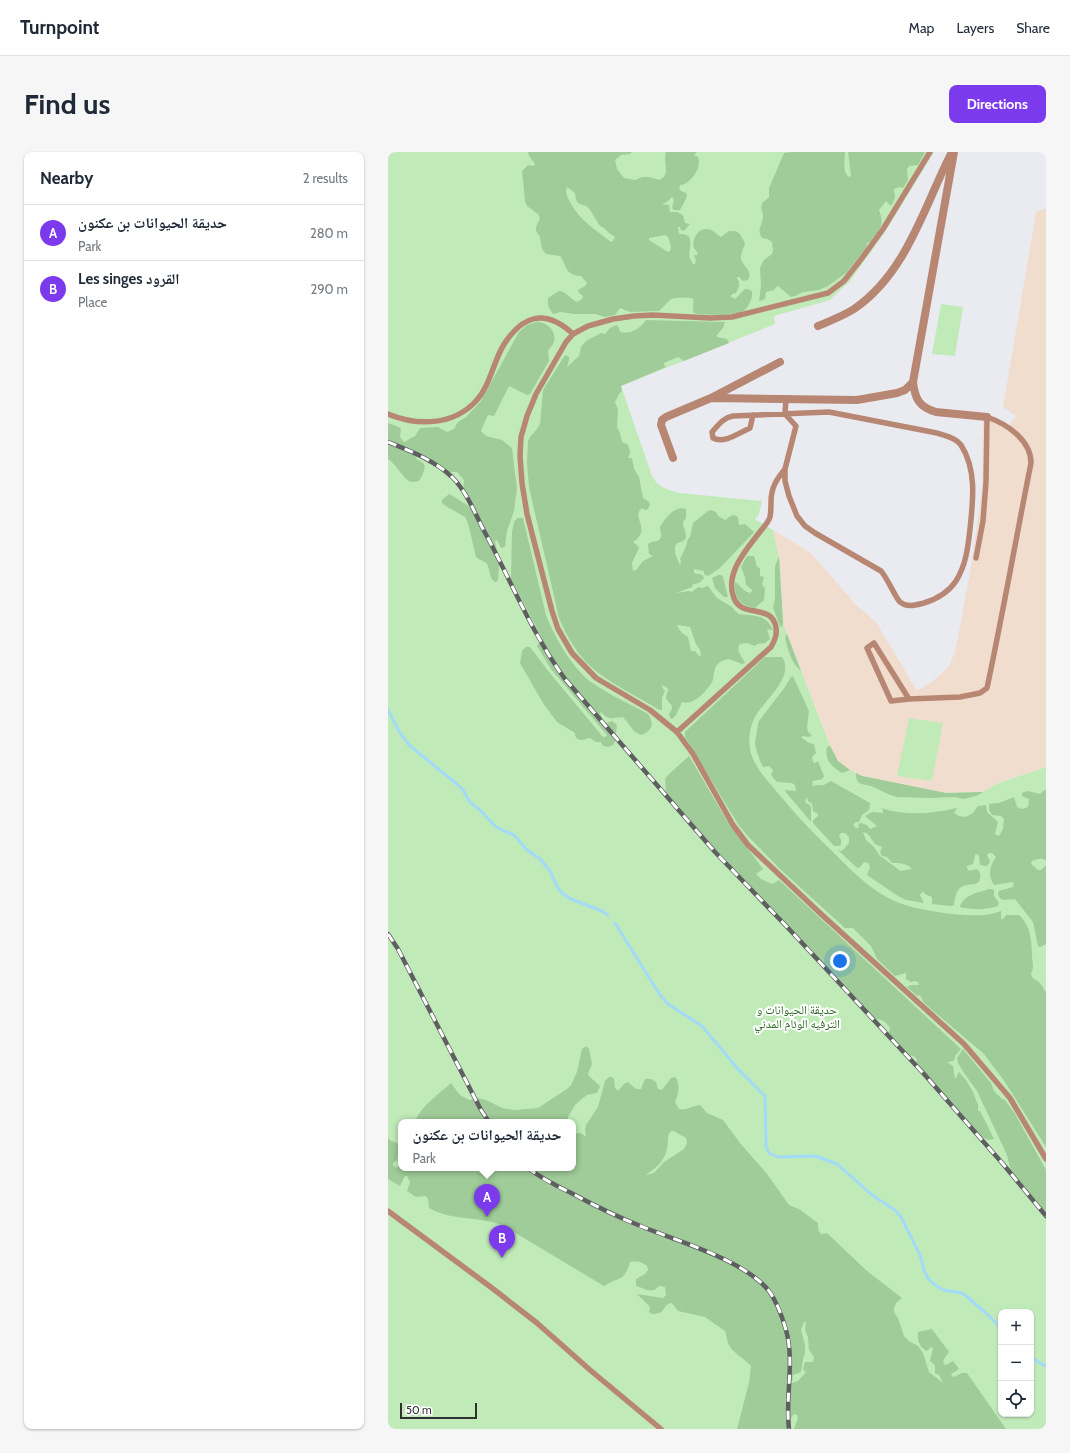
<!DOCTYPE html>
<html lang="en">
<head>
<meta charset="utf-8">
<style>
	body { margin:0; font-family:Cabin,"Noto Naskh Arabic",sans-serif; background:#f6f6f7; color:#1f2937 }
	.controls { position:absolute; right:12px; bottom:12px; display:grid; overflow:hidden; border-radius:8px; box-shadow:0 1px 3px #0004 }
	.controls button { width:36px; height:36px; display:grid; place-items:center; padding:0; border:0; border-bottom:1px solid #e0e1e3; background:#fff; color:#1f2937; font:20px sans-serif }
	.scale { position:absolute; left:12px; bottom:10px; width:77px; box-sizing:border-box; padding-left:4px; border:2px solid #313133; border-top:0; font-size:11px; line-height:14px; white-space:nowrap; color:#313133; -webkit-text-stroke:3px #fff; paint-order:stroke }
	.you { position:absolute; left:452px; top:809px; width:14px; height:14px; margin:-10px; border:3px solid #fff; border-radius:50%; background:#1a73e8; box-shadow:0 0 0 6px #1a73e833 }
	.badge { display:grid; place-items:center; width:26px; height:26px; border-radius:50%; background:#7c3aed; color:#fff; font-size:13px; font-weight:700 }
	.pin { position:absolute; translate:-50% -33px; filter:drop-shadow(0 1px 2px #0008) }
	.pin::after { content:''; position:absolute; top:21px; width:14px; height:12px; background:inherit; clip-path:polygon(0 0,100% 0,50% 100%) }
	.popup { position:absolute; left:10px; top:967px; width:178px; height:52px; box-sizing:border-box; display:grid; place-content:center; border-radius:8px; background:#fff; filter:drop-shadow(0 1px 3px #0005); font-size:13px; white-space:nowrap; color:#747a83 }
	.popup b { font-size:15px; color:#1f2937 }
	.popup::after { content:''; position:absolute; left:50%; top:100%; margin-left:-8px; border:8px solid transparent; border-top-color:#fff }
	.list { margin:0; padding:0; list-style:none }
	h2 { display:flex; justify-content:space-between; align-items:center; height:52px; margin:0; padding:0 16px; font-size:17px }
	h2 small { font-size:13px; font-weight:400; color:#747a83 }
	.list li { display:grid; grid-template-columns:26px 1fr auto; gap:12px; align-items:center; box-sizing:border-box; height:56px; padding:0 16px; border-top:1px solid #e0e1e3 }
	.list b { display:block; font-size:15px; white-space:nowrap }
	.list p { margin:0; font-size:13px; white-space:nowrap; color:#747a83 }
	.list em { font-size:13px; font-style:normal; color:#747a83 }
	.icon { flex:none; width:22px; height:22px; fill:none; stroke:currentColor; stroke-width:2; stroke-linecap:round; stroke-linejoin:round }
	.map { position:relative; flex:none; width:658px; height:1277px; overflow:hidden; border-radius:8px }
	header { display:flex; align-items:center; gap:24px; box-sizing:border-box; height:56px; padding:0 20px; background:#fff; border-bottom:1px solid #e0e1e3 }
	header strong { font-size:19px }
	nav { display:flex; gap:22px; margin-inline-start:auto; font-size:14px }
	.intro { display:flex; align-items:center; justify-content:space-between; box-sizing:border-box; height:96px; padding:0 24px }
	h1 { margin:0; font-size:28px }
	.button { padding:10px 18px; border-radius:8px; background:#7c3aed; color:#fff; font-size:14px; font-weight:700 }
	main { display:flex; gap:24px; padding:0 24px }
	aside { flex:1; background:#fff; border-radius:8px; box-shadow:0 1px 3px #0004 }
	.map>svg:first-child { display:block }
</style>
</head>
<body>
<header>
<strong>Turnpoint</strong>
<nav><a>Map</a><a>Layers</a><a>Share</a></nav>
</header>
<div class="intro"><h1>Find us</h1><a class="button">Directions</a></div>
<main>
<aside>
<h2>Nearby<small>2 results</small></h2>
<ul class="list">
<li><span class="badge">A</span><div><b>حديقة الحيوانات بن عكنون</b><p>Park</p></div><em>280 m</em></li>
<li><span class="badge">B</span><div><b>Les singes القرود</b><p>Place</p></div><em>290 m</em></li>
</ul>
</aside>
<div class="map">
<svg width="658" height="1277" viewBox="0 0 658 1277">
	<rect width="100%" height="100%" fill="#e9ebf0"/>
	<path fill="#f1ddce" d="M658 56V615L608 632 595 640 558 641 474 624 460 617 450 609 444 598 395 471 392 409 385 378 423 401 468 453 488 470 529 539 545 529 561 514 567 500 582 421 591 360 594 334 595 267 620 275 628 264 615 255 648 60Z"/>
	<path fill="#c0ebb9" fill-rule="evenodd" d="M0 0H546L497 80 462 129 442 148 386 164 387 172 233 234 264 324C271 336 278 337 291 341L374 349 370 365 369 364 367 367 385 378 392 409 395 471 441 591 450 609 460 617 474 624 558 641 595 640 608 632 658 615V1277H0ZM13 970H185V1016H13ZM613 1160H643V1262H613Z
		M553 152 575 155 567 204 544 202Z
		M521 566 555 571 544 629 509 624Z"/>
	<path fill="#9fcc98" fill-rule="evenodd" d="M140 0H244L242 2 233 3 227 8 229 17 236 26 247 28 254 25H261L271 28 276 25C281 17 275 9 278 0H309L306 3 310 5C315 14 302 33 292 33L291 36 293 39 298 41 299 43 298 47 292 58H286L284 56 286 48 284 45 279 50 274 52 281 53 282 60H289L295 63 297 71 302 72 296 79 293 78 292 75H290L291 82C310 81 299 98 302 107 302 107 305 112 305 112H307L308 109 306 103H309L310 101C308 99 307 98 306 96 303 88 310 76 319 77 325 77 328 82 333 85L341 79H348L352 82 357 91C356 96 352 102 353 107 356 116 365 118 360 128L355 129 351 125H349V127L351 129V134L348 141 344 142 343 145 347 147 357 137 363 138C365 142 364 146 362 150 361 152 359 156 357 158 349 164 319 163 309 162L306 161C304 156 306 151 305 147 302 145 287 146 283 147L271 159 242 160 232 156 227 163 217 165 207 162H186L173 160 165 162 160 154V146C163 145 169 139 172 139 179 140 183 148 189 150L194 147 195 144 191 141 190 138 197 134 199 131 193 124C176 123 180 114 172 104L158 102 154 97 152 85 148 79V75L152 66 150 62 139 54 137 49 134 19 140 13 145 14 147 12 141 4ZM179 35 187 41 188 48 190 51 200 55 212 74 216 76 221 81 227 85 225 89 223 90C207 77 191 68 182 50 179 44 177 41 179 35ZM277 83 280 85 283 94 282 99 280 100 261 88V86Z
		M404 0H457C457 8 454 20 461 25L463 24 460 0H537L530 13 521 14 519 17 520 28 515 36 512 35 506 37 507 46 503 54 498 49 491 58C497 74 492 76 482 90L479 91 478 96 458 121 440 134 431 138 415 140 407 144 403 145 390 134 388 135 386 138 378 140 377 147 372 149 371 148 373 134 372 116 376 108 384 102 385 99 384 90 380 87 374 86C368 77 375 73 375 64 375 59 372 57 374 52 376 48 379 48 381 45V36L396 1Z
		M258 168 337 170 335 176 329 183V185L339 187 341 191 296 209 290 205 276 211V213L278 215 233 234 234 239 231 242 227 250 230 258 229 275 232 281 234 290 239 292C242 297 243 301 240 306H244L246 317 251 325 255 346 261 350 262 353 260 357 257 358 254 356C242 366 265 377 245 390L250 394 251 396 244 411 245 419 248 418 255 409 265 404 261 402 260 392 263 390 270 389C276 383 272 383 272 375 277 367 286 353 298 357V366L295 370C295 379 305 388 289 391 284 397 289 406 292 413L293 410 292 407 298 394 300 387 302 385 305 371 320 359 323 358 328 360 330 364 337 368C342 365 344 361 350 365L351 373 357 372 366 380 332 416 320 424 316 422V419L306 417V421L314 423 316 426 311 431 305 432 304 435 288 441 301 439 304 440 310 435 314 436 320 434 329 446 344 455 348 460 351 462C366 464 378 462 385 478L379 477 382 487 377 491 369 492 367 494 359 491 352 492C347 499 355 505 357 511L354 512 341 507C337 508 332 509 329 513 326 516 326 523 325 528 320 538 306 554 294 550L288 563 284 567 282 566 281 562 284 557V554L278 547C278 538 285 537 273 533L277 539 274 546V558H271C249 544 223 532 203 515 189 502 178 483 171 466L141 335 139 311 140 289 142 285 149 277 152 272 155 238 177 203 181 205V208L179 215 191 204 193 195 198 189 213 181 217 182 222 176 228 173 230 174 232 180C242 183 253 176 258 168ZM290 473 302 475 308 492 312 498 313 503 311 504 307 499H303L300 485 294 481 289 474Z
		M148 170C165 170 173 188 160 198L161 209 142 242 139 243 121 234 106 264 100 263 93 279 98 284 114 288 124 296 129 337 126 359 119 379 117 395 113 396 109 388 107 389 109 399 113 407 111 415 110 428 108 430C100 427 103 419 99 412 97 409 91 408 88 405L80 371 77 365 56 353 54 351V348L61 342 65 344 82 355 79 345 75 340 76 328 69 320H58L49 313 41 312 32 304 27 306 35 311 37 314 35 322 31 329C29 329 24 331 21 329 15 326 8 312 0 307V271L13 276 12 285 16 290 27 284 32 276 50 275 59 280 66 277 70 270 78 265 93 249 131 180 139 173Z
		M129 366H135L158 463C167 486 185 518 206 532 222 543 242 552 260 562 267 573 264 578 253 583L246 579 235 565C223 566 222 569 213 560L212 561 215 569 219 571 224 569 229 573C227 583 231 598 215 594L213 590H208L202 586C196 587 192 591 187 584V581L169 570 155 551 132 511 134 499 138 495H142L161 520 215 585H217L219 583 163 517 149 494 154 486 123 427 124 380 126 370Z
		M359 404H366L368 410V413L372 417V424L376 425 374 433 377 436 376 448 367 456C352 454 346 446 347 430 353 433 354 439 362 441L364 439V438L358 433 357 425 353 415Z
		M391 405 395 471 394 475 392 474 385 456 387 446V414Z
		M330 423H333L335 425 340 445H336L327 436 324 426Z
		M399 482 413 519C403 511 400 498 397 486Z
		M377 505H394C408 525 374 550 366 567 361 577 360 591 363 602 368 617 380 629 389 640 408 663 428 684 449 704 467 722 485 740 509 750 526 758 576 765 595 763 601 763 607 761 613 759V767H615L618 763H631C643 774 644 790 644 805 645 812 646 816 643 821 644 828 648 827 652 831 654 834 656 837 658 840V995L617 930 596 902 536 851 532 843 529 844 519 835 523 833H531L530 830 527 829 523 830 518 827V821L507 824 489 807 483 794 465 776H457L391 716 358 682 350 672 297 585V580Z
		M405 524 421 559 419 575 420 580 424 583 421 585 414 584V586L421 591 426 592 428 601 424 605 425 610 427 611 430 609 436 624 434 627 425 629 424 633 427 634 428 633H436L443 629 482 651 481 658 474 663 471 670H468L465 673 468 676H471L470 672 473 671 479 673 482 677 489 674 477 664 484 660 495 661V658L493 656C517 664 544 662 569 656L566 661 571 664 578 665 585 661 590 654 598 653 599 660 610 670 607 682 611 684 615 677 616 667 613 664 604 663 601 658V652L611 651 626 645 629 655 634 657 640 655 641 647 634 644V641L640 639 652 642 658 637V709C654 705 649 707 644 709L643 712 650 718H653L658 713V792L652 795 650 794 645 770 627 747C618 747 613 751 610 742L611 739 625 735 626 732 624 730 606 733C599 723 602 714 608 705L604 701H601L599 703 602 709 601 712 598 714 592 713 591 704 589 702 587 703 585 712 579 714V716L581 719 589 717C593 720 593 725 591 730 587 733 584 732 579 733 569 734 567 744 566 753L563 754 544 752V745L537 742 535 739 532 743 536 751 518 748 510 744 479 723 482 715 480 711 476 710 472 715 469 716 450 698 454 699 461 691V685L457 681H453L451 684 453 688V693L451 694H446L425 671V668L430 664V662L425 659 424 652 420 649 419 645 417 649 418 651 422 653 423 656V670L396 638 408 639 407 633 404 631 389 630 383 623 385 618 381 614 375 615 371 606 368 597 367 591 370 572 371 569 397 535 403 525ZM475 680 480 682 487 692 494 695 492 701 494 704 499 705 504 711C512 711 518 711 524 717L512 719 506 714 492 704 486 695 478 688Z
		M442 594 450 609 462 618 454 621C444 615 436 608 439 595Z
		M301 604 338 667 375 717 368 722 373 727 384 732 391 728 573 897 567 904 566 909 559 910 565 914 567 927 571 920 578 928 585 940 590 953V959H592L606 987 600 988 592 984 528 911 529 907 524 903 521 905 500 883 502 876C497 869 494 867 486 867L320 689 278 640 277 627 280 623Z
		M468 621 474 624 558 641 595 640 588 644 576 647 567 645 542 646 509 645C500 643 493 638 485 635 481 632 474 634 470 630 468 627 468 624 468 621Z
		M602 737 606 738V744L611 751 610 754C597 758 586 758 572 755 575 743 591 740 602 737Z
		M198 894 201 897 204 912 200 922 202 925 212 934 209 941 199 943 195 946 187 953 180 965V970H21L27 969C34 953 51 942 63 931L72 943 81 948 90 946 98 948 114 956 127 958 150 956 179 937 183 933 189 920 194 897Z
		M575 897 603 931 606 939 614 947 617 948 627 962 658 1018V1062L623 1020 619 1003 589 939 576 921 570 911 569 906Z
		M221 925H224L226 927 227 936 230 939 236 932 240 930 248 937H253L257 927C262 926 264 927 268 930L270 937 274 938 283 926 287 925C293 932 290 943 287 950L291 957C297 959 304 954 312 953L319 961 335 968 352 991 379 1022 401 1053 411 1057 430 1071C430 1076 430 1080 434 1082L439 1081 479 1119 514 1146 508 1151 506 1156V1160L510 1166 516 1184 521 1189 530 1194 535 1201 541 1220 555 1231 551 1223 547 1221V1213L542 1209 545 1196 543 1195 539 1199C531 1196 529 1187 530 1180L544 1177 561 1200 556 1207 555 1211 558 1213 565 1209 571 1217 563 1222 564 1224 566 1225 574 1221H579L618 1277H406L410 1266 409 1263 406 1262 403 1266V1277H349L361 1231 363 1214C356 1206 344 1201 340 1191 339 1187 338 1183 337 1179L317 1165 290 1159 284 1151C273 1152 280 1162 264 1162L261 1160 262 1155 249 1142 275 1146 278 1143 277 1135 271 1134C264 1143 257 1136 248 1134V1127L257 1122 260 1118 259 1114C254 1110 248 1108 242 1110 237 1129 231 1125 216 1134L114 1073C90 1064 64 1069 41 1056L40 1047 38 1044 28 1045 19 1039 22 1030 19 1024H17L12 1034 0 1027V986L3 989 9 991 11 995 9 1008 5 1011V1013L8 1016 13 1012V1016H185V998L186 999 185 982 193 981 198 985 197 978 198 973 210 955 217 929ZM283 979H286L298 986 299 991 296 997 276 1010 266 1021 257 1023C266 1018 277 1009 279 997 281 991 278 984 283 979ZM416 1170H418L417 1178 420 1185 421 1198 426 1205 425 1210H417L415 1216 416 1219 418 1220 410 1229 404 1231 405 1223 413 1220 415 1207 417 1201V1193L413 1178Z"/>
	<g fill="none" stroke-linecap="round" stroke-linejoin="round">
		<path stroke="#a3daf7" stroke-width="3" d="M0 558 12 581 21 593 70 633 75 638 82 650 92 658 107 674 114 678 126 683 138 697 152 707 162 719 170 736 175 742 183 747 214 759 220 763
			M227 771 272 843 280 852 314 874 350 917 377 944 378 995 381 1001 390 1005 427 1004 449 1012 484 1043 507 1058 513 1065 532 1103 536 1118 540 1126 548 1134 556 1138 573 1141 577 1143 600 1163 613 1176
			M643 1203 650 1210 658 1214"/>
		<path stroke="#b88774" stroke-width="5.5" d="M542 0 495 77 474 106 456 129 440 141 344 165 322 166 265 163 246 164 225 167 200 174 185 182 178 190 148 242 139 264 133 285 132 304 134 331 139 362 164 459 170 477 184 501 208 526 262 558 289 580 305 602 345 673 360 693 433 762 576 892 622 946 658 1007
			M0 262C29 274 65 274 88 249 102 234 105 211 115 194 134 163 157 156 185 182
			M365 263 362 276C351 281 336 292 325 286L324 280C331 272 335 266 345 264L441 260 549 281C557 284 567 285 573 293 589 318 585 349 582 377 580 395 578 413 568 429 560 441 549 447 536 451 528 453 519 456 512 450 507 445 500 427 493 419L427 381 417 374 409 364 401 344 397 329V317L408 274 397 262 398 247
			M521 547 503 549 479 496 486 491 521 547 572 545 592 541 599 536C615 461 628 386 643 311 643 288 619 272 599 265L598 330 595 369 588 406
			M289 580 383 495C387 488 389 483 388 475 383 450 351 468 345 443 338 420 358 398 371 381 375 376 380 371 382 365 383 360 383 355 383 350 383 336 388 328 397 317
			M0 1059 104 1136 149 1171 202 1218 273 1277"/>
		<path stroke="#b88774" stroke-width="8" d="M430 174C442 169 455 164 466 157 519 121 536 54 564 0
			M525 230C527 247 531 255 548 260L599 265
			M323 246 469 248 509 241 517 238 525 230 566 0
			M285 306 273 273 274 268 278 265 323 246 392 210"/>
		<defs>
			<path id="rail" d="M0 290C22 299 46 308 64 325 78 339 86 359 95 377 122 426 144 482 177 527L327 700 401 777 536 922 615 1012 658 1064
				M0 782 10 797 93 958 101 970
				M140 1016C154 1027 171 1035 187 1043 209 1055 232 1066 255 1075 292 1090 356 1108 381 1139 389 1150 394 1164 398 1178 407 1210 397 1244 401 1277"/>
		</defs>
		<use href="#rail" stroke="#5f5f62" stroke-width="4.5"/>
		<use href="#rail" stroke="#fff" stroke-width="3" stroke-dasharray="9" stroke-linecap="butt"/>
	</g>
	<g text-anchor="middle" dominant-baseline="central" stroke-width="4" stroke-linejoin="round" paint-order="stroke">
		<g font-size="12" fill="#2b6623" stroke="#fff">
			<text x="409" y="857">حديقة الحيوانات و<tspan x="409" dy="14">الترفيه الوئام المدني</tspan></text>
		</g>
	</g>
</svg>
<div class="controls">
<button>+</button>
<button>−</button>
<button><svg class="icon" aria-label="locate" viewBox="0 0 24 24"><circle cx="12" cy="12" r="6"/><path d="M12 2v4M12 18v4M2 12h4M18 12h4"/></svg></button>
</div>
<div class="scale">50 m</div>
<div class="you"></div>
<div class="pin badge" style="left:99px;top:1065px">A</div>
<div class="popup"><b>حديقة الحيوانات بن عكنون</b>Park</div>
<div class="pin badge" style="left:114px;top:1106px">B</div>
</div>
</main>
</body>
</html>
